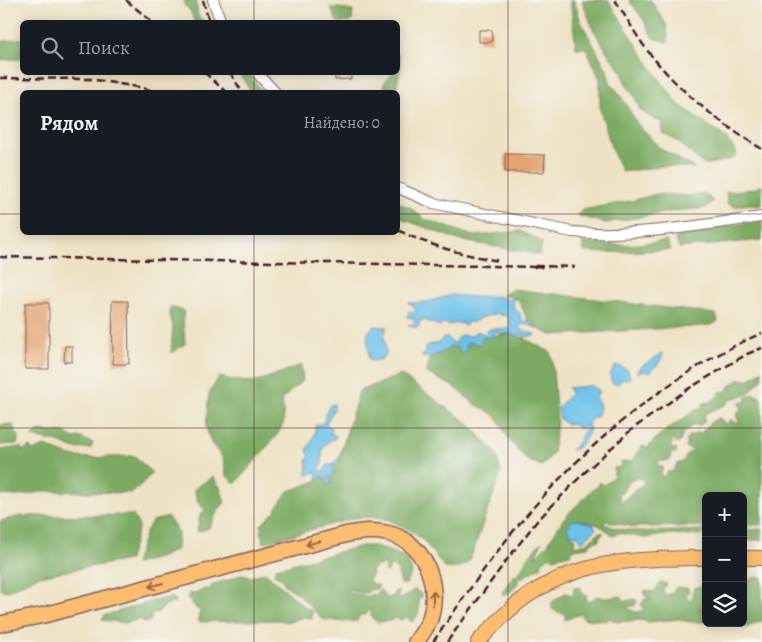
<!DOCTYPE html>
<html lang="ru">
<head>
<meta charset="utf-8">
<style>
	body { margin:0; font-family:Alegreya,serif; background:#20242c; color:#f1f3f6 }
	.controls { position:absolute; right:15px; bottom:15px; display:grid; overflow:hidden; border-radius:8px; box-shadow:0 2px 12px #0003 }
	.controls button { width:45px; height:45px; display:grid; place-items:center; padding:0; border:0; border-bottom:1px solid #363941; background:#171b24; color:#f1f3f6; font:25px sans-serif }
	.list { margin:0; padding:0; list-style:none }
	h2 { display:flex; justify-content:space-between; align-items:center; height:65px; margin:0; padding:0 20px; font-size:21px }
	h2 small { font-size:16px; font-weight:400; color:#9ea1a6 }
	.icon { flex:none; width:28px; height:28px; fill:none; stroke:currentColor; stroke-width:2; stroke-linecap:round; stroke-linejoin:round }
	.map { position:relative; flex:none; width:762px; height:642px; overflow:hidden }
	.search { position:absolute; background:#171b24; box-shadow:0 2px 12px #0003; left:20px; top:20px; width:380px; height:55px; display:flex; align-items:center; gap:12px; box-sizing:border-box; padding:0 18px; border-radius:8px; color:#9ea1a6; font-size:19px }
	.panel { position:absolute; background:#171b24; box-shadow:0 2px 12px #0003; left:20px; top:90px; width:380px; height:145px; border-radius:8px }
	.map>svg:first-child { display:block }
</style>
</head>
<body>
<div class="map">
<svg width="762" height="642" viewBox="0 0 762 642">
	<rect width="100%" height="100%" fill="#f6f6f2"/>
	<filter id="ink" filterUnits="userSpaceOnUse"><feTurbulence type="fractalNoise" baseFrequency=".02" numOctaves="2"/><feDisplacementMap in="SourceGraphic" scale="10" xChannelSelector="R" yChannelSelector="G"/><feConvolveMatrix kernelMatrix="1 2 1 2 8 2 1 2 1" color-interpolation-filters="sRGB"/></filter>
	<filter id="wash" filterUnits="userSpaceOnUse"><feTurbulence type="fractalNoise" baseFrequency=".0096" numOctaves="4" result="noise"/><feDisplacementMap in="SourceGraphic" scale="20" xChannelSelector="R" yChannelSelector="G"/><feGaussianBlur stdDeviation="1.12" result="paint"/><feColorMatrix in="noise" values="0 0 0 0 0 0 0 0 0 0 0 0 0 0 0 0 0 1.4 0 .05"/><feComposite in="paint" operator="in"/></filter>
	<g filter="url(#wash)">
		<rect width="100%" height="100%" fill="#eee2c4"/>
		<path fill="#7baa62" stroke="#626446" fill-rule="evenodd" d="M185 0H196L198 16 205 22H194L191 12 184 5Z
			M570 0H574L581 22 607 70 610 82 620 95 639 126 660 148 694 168 663 166 622 172 612 150 600 109V79L586 48H576Z
			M582 0H608L651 67 678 104 725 137 737 152 733 159 704 165 677 141 663 133 662 121 655 120 640 110 635 97 625 82 621 70 609 55 593 29Z
			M629 0H651L667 26 668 42 653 38 643 19Z
			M331 8H339L353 11 352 21 350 22H337Z
			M22 38V59L0 60V42Z
			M398 53C404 71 398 72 397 88 397 95 398 101 398 108V92H384V83L393 73 398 72Z
			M239 73H247L263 92H251Z
			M762 185V205L758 206 748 204 735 207 727 203 726 192 753 189Z
			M657 194 691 196 704 193 713 201 705 208 675 211 606 223 578 216 582 210 631 201Z
			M398 202 411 208 424 219 474 236 520 231 542 242 540 255 458 240 398 217Z
			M762 221V240L679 248 675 238 711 228Z
			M667 241 671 250C642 250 613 254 584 252L582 243 628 245Z
			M513 289 716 314 718 321 712 325 690 327 551 335 530 325 518 299 503 295Z
			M170 307 184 311 183 319 185 344 171 353 173 325 170 316Z
			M516 334 550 352 552 359 557 420 553 453 542 466 527 460 509 440 496 416 475 404 454 387 427 373 430 354C462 340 480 335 516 334Z
			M301 365 303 380 282 399 284 422 277 435 235 484 226 475 223 458 211 443 206 427 209 394 219 377 246 382 259 381Z
			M762 370V379L747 395 731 399 727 404 709 412 705 413 704 422 698 426 694 424 683 434 680 442 678 444 673 440 671 446 672 449 677 448 676 453H671L670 460 657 462V465L663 467 661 474 663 478 667 472 673 471 677 464 684 461 687 453 693 452 691 449 686 448V440L688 436H692L695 433H701L711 422 719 418 727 424 731 419 735 423 739 422 736 415 741 408 739 402H745L747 397 754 394 760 397 762 402V525H743V496H706V526L634 527 605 521 604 524C631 536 676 530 706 530V534L688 536 672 534 644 538 619 533 612 535C603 526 591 521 578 520L570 534 575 538 574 546 587 543 599 532 604 533 599 537V541H594L588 547 575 549 570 554 553 558 550 556 542 562 541 567 521 578 518 577V583L512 591 503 595 502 592 513 576 519 574C523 564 534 548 542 542L535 557 547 545 564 518 592 490 598 487 599 482 604 485 614 476V468L620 467 621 463 626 461 631 462 641 447 645 446 647 449C659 431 680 423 696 409L699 410 704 403C712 402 716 399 720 392L727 391 729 386 740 379 747 380 755 376ZM637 478 643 480 644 484 636 488 621 503 619 495 630 481Z
			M401 375 469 424 496 453 501 472 470 560C463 568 456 569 445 568L423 540 410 530 389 520 371 517 355 518 263 543 261 525 275 511 287 492 316 481 339 458 359 391Z
			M12 424 19 437 17 444 0 445V425Z
			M38 431 65 433 73 439 78 437 93 443 91 448 75 449 58 442 32 437Z
			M45 446C54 449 63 454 71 456 89 460 116 456 135 456L152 473 133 493 44 491 19 496 0 495V450L21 447 22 451 30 447 32 451Z
			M213 477 220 487 225 503 218 510 209 528 197 532 200 515 205 510 198 502 194 489Z
			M133 515 139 526 129 560 38 576 8 591 0 589V521L21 516Z
			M168 517 178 533 177 549 162 557 135 564 146 532 152 521Z
			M762 529V540H743V530Z
			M362 546H374L406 557 412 571 409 578 406 580 407 584H401L398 572 393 566H390L388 572 385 571V564L375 567 371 571 373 575 369 580 374 585H379L377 589 369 590 367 593 347 591 345 593 364 595 366 597 372 594 377 596V592L381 590 386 598 394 596V592L398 590 399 594 397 597 401 599 415 589 421 594 422 598 418 599C420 608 420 615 412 622L410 621 408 617 400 620 396 618 390 621 377 622C370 617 371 615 371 608L366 615H360L357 621 344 622 322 619 297 593 285 585 281 578 274 574 276 568Z
			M265 572 306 608 312 611V619L304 617 290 622 278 620 199 622 198 618 200 612 187 598 189 593 195 594 206 588 208 591 213 584 229 580 240 575 251 577Z
			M755 577H762V621L745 628 737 623H743V582Z
			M661 582 667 584 663 589 664 594C670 596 673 592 676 587L688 588 689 591 686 597 689 599H693L692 593 694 588 700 586 704 589 706 585V607L698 609 706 610V622H689L679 619 649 622 639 620 618 622 609 618 607 621 584 619 580 614 565 620V614L557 612 552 609V602L565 593 573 595 574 588 580 587 583 593 587 596 585 601H590L597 596 605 598 621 596 625 601 635 599 637 602 634 606 626 607 635 612 642 611 643 608 641 604 645 599H650L644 595 645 590 654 592Z
			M171 597 175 599V603L167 604 160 611 151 615V620L146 623 139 619 126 623 102 620 105 615 164 598 168 599Z"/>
		<path fill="#6cc1e9" stroke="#5b708a" d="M452 295 475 297 497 296 510 300 514 298 516 300 514 302 513 308 520 313 521 318 523 321H533V324L537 326 535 327 533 325H520L519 326 521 330 533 333 535 336H528L524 339V334L515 336 511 333 502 334 496 332 492 337H483L480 344H475L472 342 467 343 466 351 460 353 459 348 451 346C444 353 433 356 423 358L422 356 425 353V349L428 345 439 343 443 338 447 337 451 342 454 343 461 335 472 336 476 331 485 334 489 329 511 328V325L509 324V318L506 315H499L498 313 480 318 474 322H469L465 326 461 323 447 325 445 323 440 326 423 320 420 321 419 326 416 328 408 325 415 323V319L407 317 409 311 415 314 416 311 413 305 408 303 426 302Z
			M376 326 383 327 386 326V332L384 334 386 354 381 360 372 361 369 359C370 348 361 331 376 326Z
			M662 353 663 354C662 361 655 368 649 372L641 371 637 373 638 369Z
			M617 365 628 370 630 378 624 379 617 384 612 383C609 377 611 369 617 365Z
			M590 385 599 390 596 398 600 406 598 416 590 420 588 425 590 429C586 441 582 445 571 451 578 443 584 436 585 425L579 429 575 425 566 424 560 419 558 408 571 393 568 388C576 386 582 388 590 385Z
			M334 404V409L325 425 331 427 332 432 329 434H334L336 438C321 444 322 450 322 465L319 468 320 471 323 472 328 465 333 466 337 460H341L335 466 333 474 329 478 332 483 327 484V478L322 476 318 480 315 472 309 475 306 474 308 469 307 461 310 456 307 451 315 433V426L324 422 325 415 330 405Z
			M578 520 594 525 596 529 582 542 577 535 570 534 567 528 571 521Z"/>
		<g id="blocks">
			<path fill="#e4a471" d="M479 30H492V42H479Z
				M335 72H351V79L335 80Z
				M505 154 545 155 544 172H505Z
				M112 301H128L129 364H113Z
				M25 303H49V369H25Z
				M65 346H72V362H64Z"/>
		</g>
	</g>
	<g filter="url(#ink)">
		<use href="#blocks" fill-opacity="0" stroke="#836361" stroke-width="1"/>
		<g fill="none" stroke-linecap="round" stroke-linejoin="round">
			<defs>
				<path id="minor" d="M213 0 221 22
					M256 72 275 92
					M398 188 433 203 572 232C635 237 699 225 762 217"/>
				<path id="major" d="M743 558H762
					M478 642C491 628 504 614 519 602 576 558 637 559 706 558"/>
				<path id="highway" d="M0 624 44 615 348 534C361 532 373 530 386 533 424 540 441 584 430 619 427 627 421 635 416 642"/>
			</defs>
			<use href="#minor" stroke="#836361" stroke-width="12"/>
			<use href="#major" stroke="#836361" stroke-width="16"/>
			<use href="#highway" stroke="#836361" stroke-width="18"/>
			<use href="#minor" stroke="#fff" stroke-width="10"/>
			<use href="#major" stroke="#fcbd6f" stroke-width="14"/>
			<use href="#highway" stroke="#fcbd6f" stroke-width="15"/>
			<path stroke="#4a1f2b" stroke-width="2.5" stroke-dasharray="8 4" stroke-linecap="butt" d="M126 0 152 22
				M203 0 209 22
				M615 0C627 18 637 38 651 55 681 93 721 124 762 149
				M204 72 226 92
				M230 72 242 92
				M0 78 90 79 138 87 158 92
				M398 230C426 245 468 256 500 261
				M0 257 542 267
				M535 266 575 267
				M433 642C453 613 473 584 494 556 561 466 658 378 762 333
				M447 642 506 561 537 521 583 474 631 430 688 389 747 354 762 348"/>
		</g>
		<defs><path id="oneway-shaft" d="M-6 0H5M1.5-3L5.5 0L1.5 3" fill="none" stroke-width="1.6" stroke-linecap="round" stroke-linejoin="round" transform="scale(1.25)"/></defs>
		<g stroke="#9a664a">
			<use href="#oneway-shaft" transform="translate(313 543) rotate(165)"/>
			<use href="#oneway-shaft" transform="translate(156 585) rotate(165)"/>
			<use href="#oneway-shaft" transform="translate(433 598) rotate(-89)"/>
		</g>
	</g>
	<path fill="none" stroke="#4a1f2b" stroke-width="1" stroke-opacity="0.55" d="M254 0V22M508 0V642M254 72V92M0 214H22M398 214H762M254 232V642M0 428H762"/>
</svg>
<div class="controls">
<button>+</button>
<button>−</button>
<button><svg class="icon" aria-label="layers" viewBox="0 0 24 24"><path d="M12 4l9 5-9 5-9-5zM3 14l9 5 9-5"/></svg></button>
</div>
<div class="search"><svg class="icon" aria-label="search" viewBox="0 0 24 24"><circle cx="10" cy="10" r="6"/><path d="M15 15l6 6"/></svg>Поиск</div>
<section class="panel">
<h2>Рядом<small>Найдено: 0</small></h2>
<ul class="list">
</ul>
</section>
</div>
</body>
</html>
